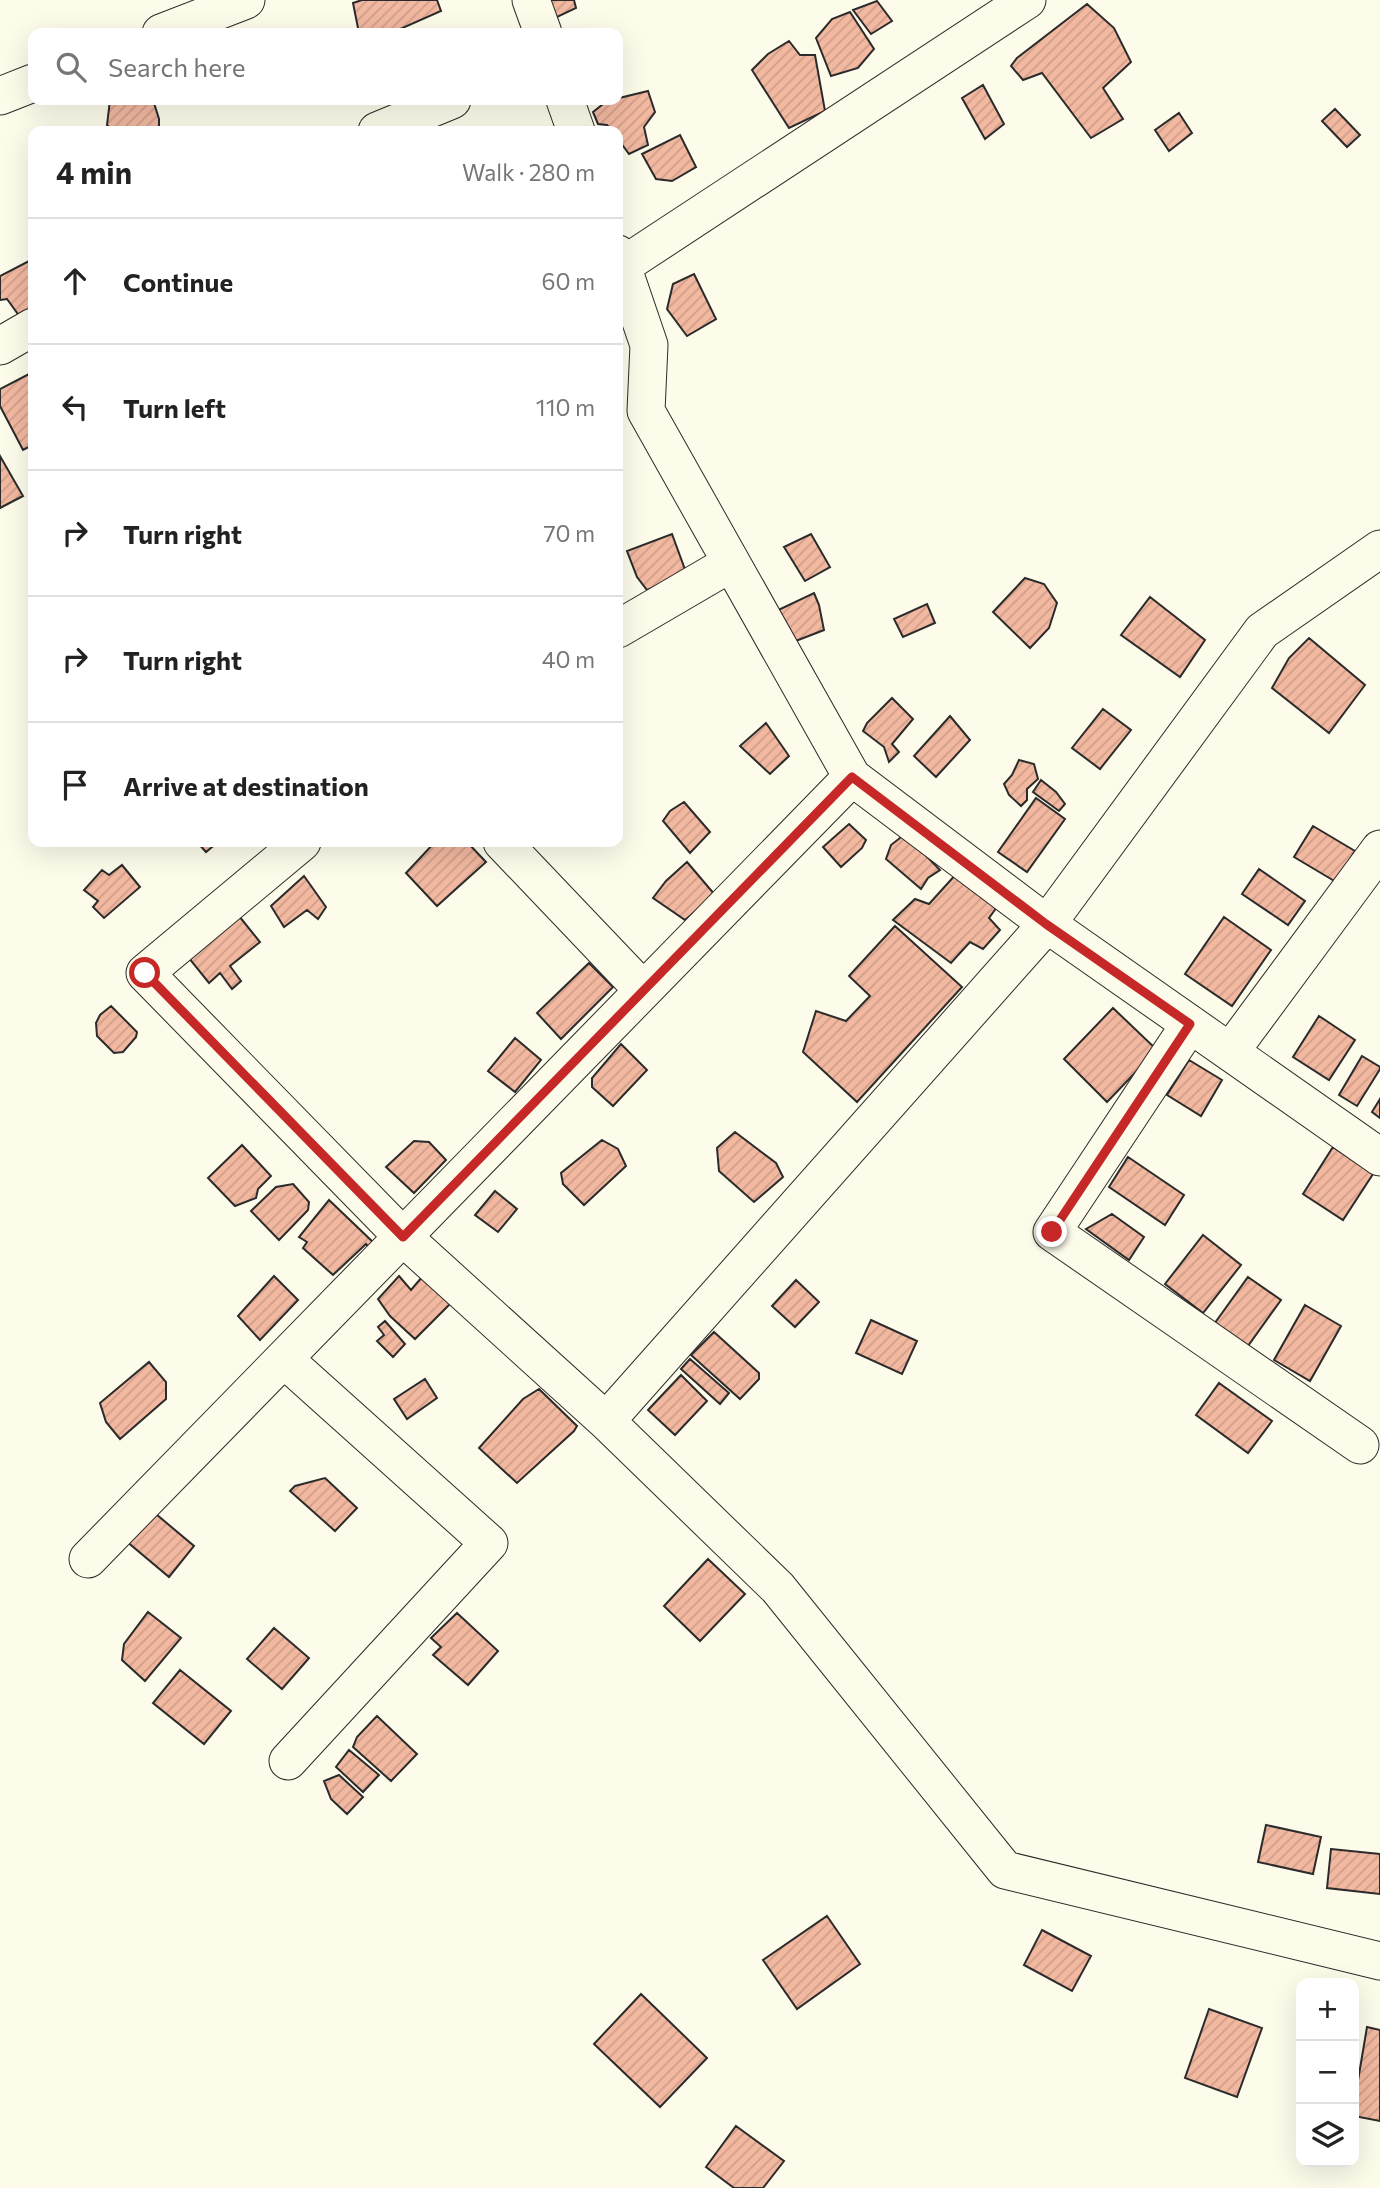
<!DOCTYPE html>
<html lang="en">
<head>
<meta charset="utf-8">
<style>
	body { margin:0; font-family:Commissioner,sans-serif; background:#f6f6f6; color:#222 }
	.controls { position:absolute; right:21px; bottom:21px; display:grid; overflow:hidden; border-radius:14px; box-shadow:0 7px 28px #0002 }
	.controls button { width:63px; height:63px; display:grid; place-items:center; padding:0; border:0; border-bottom:2px solid #e0e0e0; background:#fff; color:#222; font:35px sans-serif }
	.stop { position:absolute; width:21px; height:21px; margin:-16px; border:5px solid #c62828; border-radius:50%; background:#fff }
	.stop.end { background:#c62828; border-color:#fff; box-shadow:0 2px 7px #0008 }
	.list { margin:0; padding:0; list-style:none }
	h2 { display:flex; justify-content:space-between; align-items:center; height:91px; margin:0; padding:0 28px; font-size:30px }
	h2 small { font-size:23px; font-weight:400; color:#767676 }
	.list li { display:grid; grid-template-columns:46px 1fr auto; gap:21px; align-items:center; box-sizing:border-box; height:126px; padding:0 28px; border-top:2px solid #e0e0e0 }
	.list b { display:block; font-size:26px; white-space:nowrap }
	.list em { font-size:23px; font-style:normal; color:#767676 }
	.icon { flex:none; width:38px; height:38px; fill:none; stroke:currentColor; stroke-width:2; stroke-linecap:round; stroke-linejoin:round }
	.map { position:relative; flex:none; width:1380px; height:2188px; overflow:hidden }
	.search { position:absolute; background:#fff; box-shadow:0 7px 28px #0002; left:28px; top:28px; width:595px; height:77px; display:flex; align-items:center; gap:18px; box-sizing:border-box; padding:0 24px; border-radius:14px; color:#767676; font-size:26px }
	.panel { position:absolute; background:#fff; box-shadow:0 7px 28px #0002; left:28px; top:126px; width:595px; height:721px; border-radius:14px }
	.map>svg:first-child { display:block }
</style>
</head>
<body>
<div class="map">
<svg width="1380" height="2188" viewBox="0 0 1380 2188">
	<defs>
		<pattern id="building-hatch" width="6" height="6" patternUnits="userSpaceOnUse" patternTransform="scale(1.75)"><rect width="6" height="6" fill="#f2b8a0"/><path d="M-1 1l2-2M0 6l6-6M5 7l2-2" fill="none" stroke="#d09e8a"/></pattern>
	</defs>
	<rect width="100%" height="100%" fill="#fdfbea"/>
	<path fill="url(#building-hatch)" stroke="#2b2b2b" stroke-width="2" d="M362 0H437L441 11 400 29 401 33H359L353 3Z
		M547 0H574L576 8 555 18Z
		M877 1 892 21 871 34 853 10Z
		M1087 4 1114 28 1131 62 1103 88 1123 119 1091 138 1042 73 1023 80 1011 66 1017 58Z
		M850 12 874 49 858 68 831 76 816 38 832 19Z
		M789 41 800 55H815L825 111 789 128 752 70 768 54Z
		M983 85 1004 124 985 139 962 98Z
		M648 91 655 112 644 127 648 145 629 154 618 139V131H612L607 125 598 124 593 112 607 101Z
		M110 100H153L159 119V131H114L107 125Z
		M1335 109 1360 135 1347 147 1322 121Z
		M1179 113 1192 133 1169 151 1155 130Z
		M680 135 696 167 672 181 656 179 642 154Z
		M33 259V314L23 321 7 299 0 300V276Z
		M694 274 716 319 687 336 667 309 673 284Z
		M33 372V445L23 450 0 406V389Z
		M0 456 23 496 0 508Z
		M672 534 687 575 647 590 637 577 627 551Z
		M811 534 830 567 805 581 784 547Z
		M1025 578 1044 584 1057 603 1049 628 1030 648 993 612Z
		M814 593 819 605 824 630 788 644 772 613Z
		M1150 597 1205 640 1180 677 1121 635Z
		M927 604 935 623 903 637 894 619Z
		M1309 638 1365 685 1329 733 1272 688 1289 658Z
		M892 698 913 719 892 744 899 752 889 762 884 747 863 731 867 723Z
		M1103 709 1131 730 1100 769 1072 748Z
		M950 716 970 740 936 777 914 756Z
		M766 723 789 756 770 774 740 746Z
		M1019 760 1034 764 1038 779 1027 789V800L1021 806 1009 795 1004 784 1012 775Z
		M1041 780 1056 792 1065 804 1059 811 1033 792Z
		M1036 798 1065 819 1027 872 998 852Z
		M684 802 710 832 690 853 663 821 670 811Z
		M849 824 866 840 862 848 841 867 823 847Z
		M1313 826 1355 851 1336 882 1294 857Z
		M905 834 940 870 928 878 921 889 886 859 891 845Z
		M197 842H218L206 852Z
		M435 842H467L486 862 437 906 406 873Z
		M687 862 715 895 685 920 653 898 666 881Z
		M122 865 140 887 104 918 93 907 98 901 84 890 102 870 109 875Z
		M1259 869 1305 901 1288 925 1242 894Z
		M958 872 997 907 989 918 1000 930 983 949 970 942 951 963 893 920 915 899 929 904Z
		M304 876 326 907 318 919 307 910 284 927 271 906Z
		M239 916 260 942 230 966 241 981 232 989 220 973 209 983 188 957Z
		M1224 917 1271 950 1232 1006 1185 974Z
		M895 926 962 987 857 1102 803 1052 816 1011 846 1021 870 996 849 976Z
		M589 963 613 987 561 1039 537 1013Z
		M111 1006 137 1032 136 1037 123 1052 114 1053 97 1036 96 1023 100 1015Z
		M1113 1008 1157 1050 1107 1102 1064 1059Z
		M1319 1016 1355 1040 1329 1080 1293 1057Z
		M515 1038 541 1060 515 1092 488 1071Z
		M621 1044 647 1070 613 1106 592 1087V1078Z
		M1362 1056 1380 1067V1069L1357 1106 1339 1095Z
		M1189 1060 1222 1080 1201 1116 1167 1095Z
		M1380 1099V1118L1372 1112Z
		M735 1132 776 1163 783 1177 754 1202 719 1171 717 1148Z
		M602 1140 618 1149 626 1166 584 1205 563 1184 561 1173Z
		M414 1141 429 1142 446 1160 414 1193 386 1167Z
		M242 1145 271 1176 258 1189 256 1198 235 1206 208 1178Z
		M1333 1147 1373 1174 1343 1220 1303 1194Z
		M1128 1157 1184 1195 1165 1225 1109 1187Z
		M293 1184 309 1202 308 1210 279 1240 251 1211 276 1187Z
		M495 1191 517 1209 498 1232 475 1215Z
		M329 1200 376 1245 372 1251 366 1244 333 1275 303 1248 307 1242 299 1237Z
		M1112 1214 1144 1237 1129 1260 1086 1229Z
		M1203 1235 1241 1265 1203 1313 1165 1284Z
		M274 1276 298 1300 260 1340 238 1316Z
		M399 1276 411 1290 422 1277 450 1304 415 1339 390 1316 378 1299Z
		M1248 1277 1281 1300 1245 1350 1212 1327Z
		M796 1280 819 1302 795 1327 772 1306Z
		M1305 1305 1341 1326 1310 1381 1274 1360Z
		M871 1320 917 1341 902 1374 856 1353Z
		M385 1321 405 1344 393 1357 377 1341 384 1335 378 1327Z
		M714 1332 759 1373V1379L740 1399 691 1355Z
		M690 1359 729 1393 720 1404 681 1369Z
		M149 1362 166 1382V1399L120 1439 106 1422 100 1403Z
		M681 1375 707 1401 675 1435 648 1410Z
		M425 1379 437 1398 407 1419 394 1399Z
		M1219 1383 1272 1421 1248 1453 1196 1415Z
		M539 1389 577 1426 574 1431 517 1483 479 1448 523 1399Z
		M325 1478 357 1508 335 1531 290 1491 295 1486Z
		M150 1509 194 1546 169 1577 125 1540Z
		M708 1559 745 1594 700 1641 664 1606Z
		M148 1612 181 1638 145 1681 122 1660 124 1644Z
		M457 1613 498 1651 468 1685 433 1655 441 1647 431 1638Z
		M274 1628 309 1658 282 1689 247 1659Z
		M180 1670 231 1711 204 1744 153 1703Z
		M377 1716 417 1754 391 1781 353 1747 357 1737Z
		M349 1750 379 1775 363 1792 336 1767Z
		M339 1775 363 1797 347 1814 331 1799 324 1781Z
		M1266 1825 1321 1837 1313 1874 1258 1862Z
		M1331 1849 1380 1854V1894L1327 1888Z
		M827 1916 860 1964 797 2009 763 1960Z
		M1042 1930 1091 1956 1072 1991 1024 1965Z
		M641 1994 707 2058 660 2107 594 2044Z
		M1209 2009 1262 2028 1237 2097 1185 2078Z
		M1367 2027 1380 2030V2121L1354 2116V2104Z
		M736 2126 784 2161 763 2188H734L706 2167Z"/>
	<g fill="none" stroke-linecap="round" stroke-linejoin="round">
		<defs>
			<path id="street" d="M531 0 543 33
				M161 33 246 0
				M0 96 33 83
				M565 100 576 131
				M377 131 452 100
				M618 254 649 345 646 411 852 777 1047 924 1380 1157
				M622 266 1027 0
				M0 346 33 327
				M618 629 731 563
				M302 842 145 973 403 1237 606 1421 778 1588 1005 1870 1380 1961
				M502 842 643 990
				M1190 1024 1052 1232 1360 1445
				M1230 1052 1380 849
				M284 1359 489 1543 288 1761
				M606 1421 1047 924 1262 631 1380 549
				M88 1559 852 777"/>
		</defs>
		<use href="#street" stroke="#2b2b2b" stroke-width="39"/>
		<use href="#street" stroke="#fdfbea" stroke-width="37"/>
	</g>
	<g fill="none" stroke-linecap="round" stroke-linejoin="round">
		<path stroke="#c62828" stroke-width="9" d="M145 973 403 1237 852 777 1046 924 1190 1024 1052 1232"/>
	</g>
</svg>
<div class="controls">
<button>+</button>
<button>−</button>
<button><svg class="icon" aria-label="layers" viewBox="0 0 24 24"><path d="M12 4l9 5-9 5-9-5zM3 14l9 5 9-5"/></svg></button>
</div>
<div class="stop" style="left:145px;top:973px"></div>
<div class="stop end" style="left:1052px;top:1232px"></div>
<div class="search"><svg class="icon" aria-label="search" viewBox="0 0 24 24"><circle cx="10" cy="10" r="6"/><path d="M15 15l6 6"/></svg>Search here</div>
<section class="panel">
<h2>4 min<small>Walk · 280 m</small></h2>
<ul class="list">
<li><svg class="icon" aria-label="ahead" viewBox="0 0 24 24"><path d="M12 20V5M6 11l6-6 6 6"/></svg><div><b>Continue</b></div><em>60 m</em></li>
<li><svg class="icon" aria-label="left" viewBox="0 0 24 24"><path d="M17 20v-9H6M10 6l-5 5 5 5"/></svg><div><b>Turn left</b></div><em>110 m</em></li>
<li><svg class="icon" aria-label="right" viewBox="0 0 24 24"><path d="M7 20v-9h11M14 6l5 5-5 5"/></svg><div><b>Turn right</b></div><em>70 m</em></li>
<li><svg class="icon" aria-label="right" viewBox="0 0 24 24"><path d="M7 20v-9h11M14 6l5 5-5 5"/></svg><div><b>Turn right</b></div><em>40 m</em></li>
<li><svg class="icon" aria-label="arrive" viewBox="0 0 24 24"><path d="M6 21V4h12l-3 4 3 4H6"/></svg><div><b>Arrive at destination</b></div></li>
</ul>
</section>
</div>
</body>
</html>
